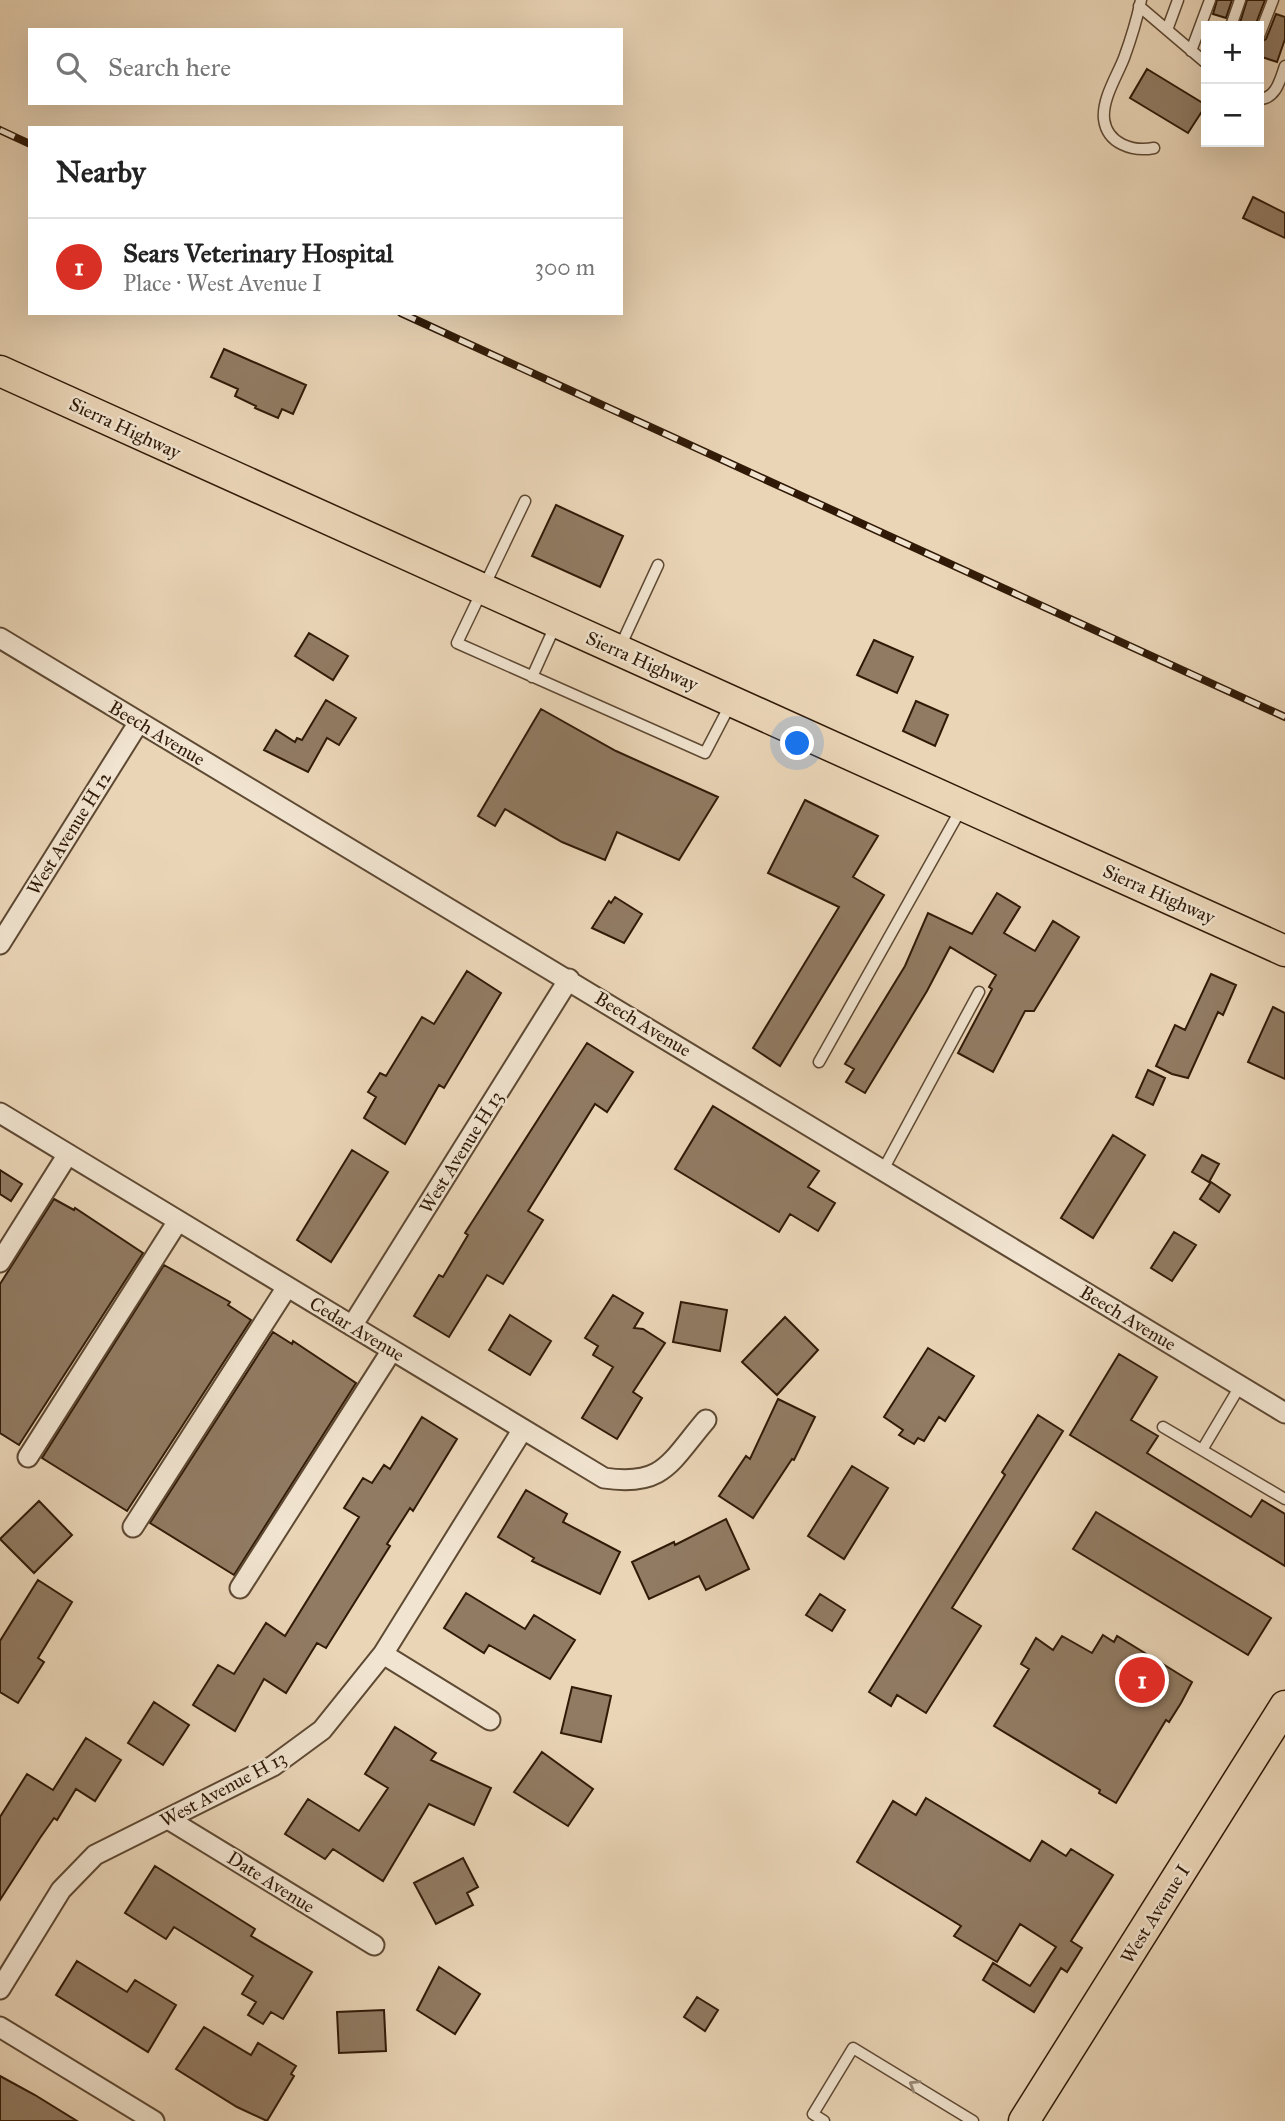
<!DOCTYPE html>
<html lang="en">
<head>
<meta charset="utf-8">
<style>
	body { margin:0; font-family:"IM FELL Great Primer",serif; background:#f2f2f2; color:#222 }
	.controls { position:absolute; right:21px; top:21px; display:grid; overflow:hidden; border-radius:0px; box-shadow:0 7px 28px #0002 }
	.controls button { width:63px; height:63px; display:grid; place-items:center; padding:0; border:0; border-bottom:2px solid #e0e0e0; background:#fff; color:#222; font:35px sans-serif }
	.you { position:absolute; left:798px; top:744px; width:24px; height:24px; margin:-18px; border:5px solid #fff; border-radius:50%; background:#1a73e8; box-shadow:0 0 0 10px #1a73e833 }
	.badge { display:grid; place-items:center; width:46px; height:46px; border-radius:50%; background:#d93025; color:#fff; font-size:23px; font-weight:700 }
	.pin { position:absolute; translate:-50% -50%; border:4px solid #fff; box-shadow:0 2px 7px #0006 }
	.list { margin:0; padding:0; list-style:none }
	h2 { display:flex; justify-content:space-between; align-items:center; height:91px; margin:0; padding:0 28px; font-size:30px }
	h2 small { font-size:23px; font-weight:400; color:#767676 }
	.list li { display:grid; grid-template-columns:46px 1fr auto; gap:21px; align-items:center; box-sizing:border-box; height:98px; padding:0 28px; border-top:2px solid #e0e0e0 }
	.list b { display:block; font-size:26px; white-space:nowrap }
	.list p { margin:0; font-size:23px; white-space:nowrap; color:#767676 }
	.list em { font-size:23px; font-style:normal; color:#767676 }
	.icon { flex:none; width:38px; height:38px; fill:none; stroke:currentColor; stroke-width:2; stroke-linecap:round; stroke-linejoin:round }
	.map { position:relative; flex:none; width:1285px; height:2121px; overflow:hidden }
	.search { position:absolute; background:#fff; box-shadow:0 7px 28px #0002; left:28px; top:28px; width:595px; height:77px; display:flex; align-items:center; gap:18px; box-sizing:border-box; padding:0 24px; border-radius:0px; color:#767676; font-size:26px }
	.panel { position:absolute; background:#fff; box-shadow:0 7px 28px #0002; left:28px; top:126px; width:595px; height:189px; border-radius:0px }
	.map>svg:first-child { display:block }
</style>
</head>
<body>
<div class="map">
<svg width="1285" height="2121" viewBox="0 0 1285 2121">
	<rect width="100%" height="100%" fill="#ead5b7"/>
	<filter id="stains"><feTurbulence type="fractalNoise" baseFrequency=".00286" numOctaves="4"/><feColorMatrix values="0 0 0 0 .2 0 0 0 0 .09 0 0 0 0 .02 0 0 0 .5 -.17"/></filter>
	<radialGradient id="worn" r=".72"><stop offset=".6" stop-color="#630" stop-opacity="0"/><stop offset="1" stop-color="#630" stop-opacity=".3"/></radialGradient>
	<path fill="#917b63" stroke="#301a07" stroke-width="2" d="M1217 0H1232L1226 18 1213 14Z
		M1247 0H1265L1255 26H1239Z
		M1276 14 1285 17V39L1277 62 1259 56V43L1266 39Z
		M1147 69 1206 105 1188 133 1130 98Z
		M1253 197 1285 213V238L1243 218Z
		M224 349 306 385 293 414 282 409 278 418 255 408 256 406 235 396 238 389 211 377Z
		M556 505 623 536 600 587 532 556Z
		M309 633 348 656 333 680 295 656Z
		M874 640 913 657 897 693 857 675Z
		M326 700 356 718 339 745 327 738 308 772 264 750 276 730 295 742 297 738 302 740Z
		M916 701 948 715 935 746 903 731Z
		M541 709 616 751 718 797 679 860 617 832 605 860 562 842 505 809 495 826 478 816Z
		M805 800 878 836 853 877 884 895 780 1066 753 1048 839 907 768 873Z
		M997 893 1020 907 1004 933 1035 951 1053 921 1079 937 1034 1011H1025L993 1072 958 1053 992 989 989 987 996 975 950 947 927 991 865 1093 846 1082 854 1069 845 1064 905 966 928 913 972 934Z
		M615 897 642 914 624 943 592 928 609 901 611 903Z
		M467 971 501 993 444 1088 439 1085 405 1144 364 1118 376 1097 368 1092 380 1073 386 1076 422 1017 434 1024Z
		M1211 974 1236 985 1223 1015 1218 1012 1188 1078 1172 1074 1156 1066 1175 1025 1185 1030Z
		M1273 1007 1285 1013V1079L1248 1062Z
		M587 1043 633 1072 607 1112 595 1104 528 1211 543 1220 503 1284 487 1275 449 1337 414 1316 439 1275 443 1277 468 1235 465 1233 474 1219Z
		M1148 1070 1165 1078 1153 1105 1136 1097Z
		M713 1106 819 1171 808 1187 835 1203 818 1231 790 1214 779 1232 675 1169Z
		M1113 1135 1145 1155 1093 1238 1061 1218Z
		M352 1150 388 1172 331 1262 297 1240Z
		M1202 1155 1219 1164 1209 1182 1192 1172Z
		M0 1170 22 1184 11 1201 0 1194Z
		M1211 1182 1230 1195 1219 1212 1200 1199Z
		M54 1199 74 1210 75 1208 143 1253 19 1445 0 1433V1284Z
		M1174 1232 1196 1245 1172 1281 1151 1268Z
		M164 1265 230 1302 228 1305 251 1320 127 1511 42 1458Z
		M613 1295 643 1313 634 1328 643 1329 665 1343 633 1392 642 1398 617 1439 582 1418 613 1367 593 1355 598 1346 585 1338Z
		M681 1302 727 1310 720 1351 673 1342Z
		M510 1315 551 1341 530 1375 489 1350Z
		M785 1317 818 1350 777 1395 742 1362Z
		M273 1332 292 1344 293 1341 356 1383 234 1575 150 1523Z
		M928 1348 974 1376 945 1421 939 1417 924 1441 918 1438 914 1444 899 1435 903 1430 884 1417Z
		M1119 1354 1157 1377 1131 1420 1158 1436 1147 1453 1251 1517 1262 1500 1285 1514V1566L1070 1435Z
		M778 1399 815 1417 794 1460 792 1459 753 1518 719 1496 746 1456 750 1459Z
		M1038 1415 1063 1431 952 1608 981 1626 926 1713 897 1695 891 1706 869 1692 1005 1475 1002 1472Z
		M422 1417 457 1439 413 1511 410 1508 387 1544 390 1546 326 1648 317 1643 286 1693 264 1679 235 1731 193 1705 218 1665 234 1674 266 1623 285 1636 359 1517 344 1508 363 1478 372 1483 384 1465 390 1469Z
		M852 1466 888 1488 844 1559 808 1536Z
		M526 1490 567 1514 563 1522 620 1552 600 1594 532 1561 534 1558 498 1537Z
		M39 1501 72 1535 34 1573 0 1539Z
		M1096 1512 1271 1618 1248 1655 1073 1549Z
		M726 1519 749 1569 706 1590 699 1576 649 1599 632 1562 674 1542 675 1545Z
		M38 1580 72 1602 38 1658 44 1662 18 1703 0 1692V1641Z
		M466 1593 525 1629 534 1615 575 1640 550 1679 489 1645 484 1653 444 1628Z
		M820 1594 845 1610 832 1631 806 1615Z
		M1103 1635 1114 1642 1117 1636 1192 1682 1181 1703 1169 1722 1166 1720 1116 1803 1099 1793 1100 1790 994 1726 1029 1669 1021 1664 1036 1638 1053 1650 1062 1636 1092 1653Z
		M572 1687 611 1696 601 1742 561 1733Z
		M154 1702 189 1725 163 1765 128 1743Z
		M395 1727 436 1753 431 1760 491 1788 474 1825 429 1804 383 1881 333 1849 325 1859 285 1834 308 1799 359 1831 388 1788 365 1774Z
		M86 1738 121 1760 95 1801 76 1789 57 1820 54 1818 40 1838 0 1900V1817L27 1774 53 1790Z
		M542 1752 593 1789 568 1826 514 1792Z
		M926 1798 1030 1861 1042 1841 1066 1856 1071 1849 1113 1875 1071 1941 1082 1948 1067 1972 1061 1968 1034 2012 983 1980 993 1963 1030 1986 1056 1947 1020 1924 997 1962 954 1936 961 1926 857 1862 893 1801 916 1815Z
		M463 1858 478 1887 467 1893 473 1905 436 1924 414 1883Z
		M155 1866 255 1929 251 1936 312 1972 283 2019 271 2012 263 2024 248 2015 256 2002 242 1994 253 1976 174 1927 166 1939 125 1913Z
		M77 1961 127 1992 135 1980 176 2005 148 2052 56 1995Z
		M439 1967 480 1994 455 2034 417 2010Z
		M697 1997 718 2010 705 2031 684 2017Z
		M384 2010 386 2051 339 2053 337 2012Z
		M204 2027 251 2055 258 2043 296 2066 291 2074 294 2076 267 2121 237 2107 176 2069Z
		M0 2076 35 2095 77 2121H0Z"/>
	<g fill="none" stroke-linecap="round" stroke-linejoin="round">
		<defs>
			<path id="service" d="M1141 0C1137 19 1131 39 1124 58 1117 76 1102 99 1104 119 1107 144 1133 152 1154 148
				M1139 6 1206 63
				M1231 26 1240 0
				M1167 30 1178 0
				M1259 36 1273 0
				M1191 51 1210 0
				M1259 99C1276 99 1280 80 1285 66
				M525 501 457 643 705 753 730 705
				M620 647 658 565
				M532 677 555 626
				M819 1062 961 809
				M883 1170 979 992
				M1163 1427 1285 1499
				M1202 1450 1240 1386
				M824 2121 813 2114 853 2048 973 2121"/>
			<path id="minor" d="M0 638 1285 1413
				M0 944 139 722
				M0 1113 604 1478C664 1487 670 1462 706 1420
				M0 1262 68 1154
				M352 1326 569 979
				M28 1457 178 1221
				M133 1527 287 1287
				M240 1588 392 1350
				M383 1654 490 1720
				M168 1819 374 1945
				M0 1989 61 1890 95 1855 273 1766 322 1730 383 1654 523 1429
				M0 2027 154 2121"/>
			<path id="primary" d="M0 371 1285 951
				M1024 2121 1285 1706"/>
		</defs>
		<use href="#service" stroke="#5e4933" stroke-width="13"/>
		<use href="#minor" stroke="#5e4933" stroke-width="23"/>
		<use href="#primary" stroke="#301a07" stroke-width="33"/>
		<use href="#service" stroke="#f1e4d0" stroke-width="10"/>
		<use href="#minor" stroke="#f1e4d0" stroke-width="19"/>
		<use href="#primary" stroke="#ead5b7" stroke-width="30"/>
		<defs>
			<path id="rail" d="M0 130 30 144
				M401 313 1285 717"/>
		</defs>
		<use href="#rail" stroke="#301a07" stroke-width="8"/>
		<use href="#rail" stroke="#f1e4d0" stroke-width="5" stroke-dasharray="16" stroke-linecap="butt"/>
	</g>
	<defs><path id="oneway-chevron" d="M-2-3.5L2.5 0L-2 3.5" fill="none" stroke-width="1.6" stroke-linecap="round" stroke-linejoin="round" transform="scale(1.75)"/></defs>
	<use stroke="#9a8976" href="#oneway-chevron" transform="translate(914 2085) rotate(-149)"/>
	<g text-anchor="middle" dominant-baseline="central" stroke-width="5" stroke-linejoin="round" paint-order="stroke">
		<g font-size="19" fill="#301a07" stroke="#f1e4d0">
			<text transform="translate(125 428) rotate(25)">Sierra Highway</text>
			<text transform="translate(642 661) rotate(24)">Sierra Highway</text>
			<text transform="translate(157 733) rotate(31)">Beech Avenue</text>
			<text transform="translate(69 833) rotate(-58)">West Avenue H 12</text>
			<text transform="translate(1159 894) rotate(24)">Sierra Highway</text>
			<text transform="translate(643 1024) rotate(31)">Beech Avenue</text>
			<text transform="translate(461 1152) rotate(-58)">West Avenue H 13</text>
			<text transform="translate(1128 1318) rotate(31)">Beech Avenue</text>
			<text transform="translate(357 1329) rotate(31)">Cedar Avenue</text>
			<text transform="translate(223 1789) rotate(-28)">West Avenue H 13</text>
			<text transform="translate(271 1882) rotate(32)">Date Avenue</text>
			<text transform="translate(1155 1914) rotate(-58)">West Avenue I</text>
		</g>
	</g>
	<rect width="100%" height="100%" filter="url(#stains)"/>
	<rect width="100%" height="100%" fill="url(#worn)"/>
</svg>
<div class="controls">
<button>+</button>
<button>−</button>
</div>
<div class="you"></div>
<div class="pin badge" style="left:1142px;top:1680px">1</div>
<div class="search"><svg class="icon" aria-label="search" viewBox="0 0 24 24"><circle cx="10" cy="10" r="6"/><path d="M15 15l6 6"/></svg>Search here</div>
<section class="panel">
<h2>Nearby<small></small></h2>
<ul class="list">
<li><span class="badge">1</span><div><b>Sears Veterinary Hospital</b><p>Place · West Avenue I</p></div><em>300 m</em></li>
</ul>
</section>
</div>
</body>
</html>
